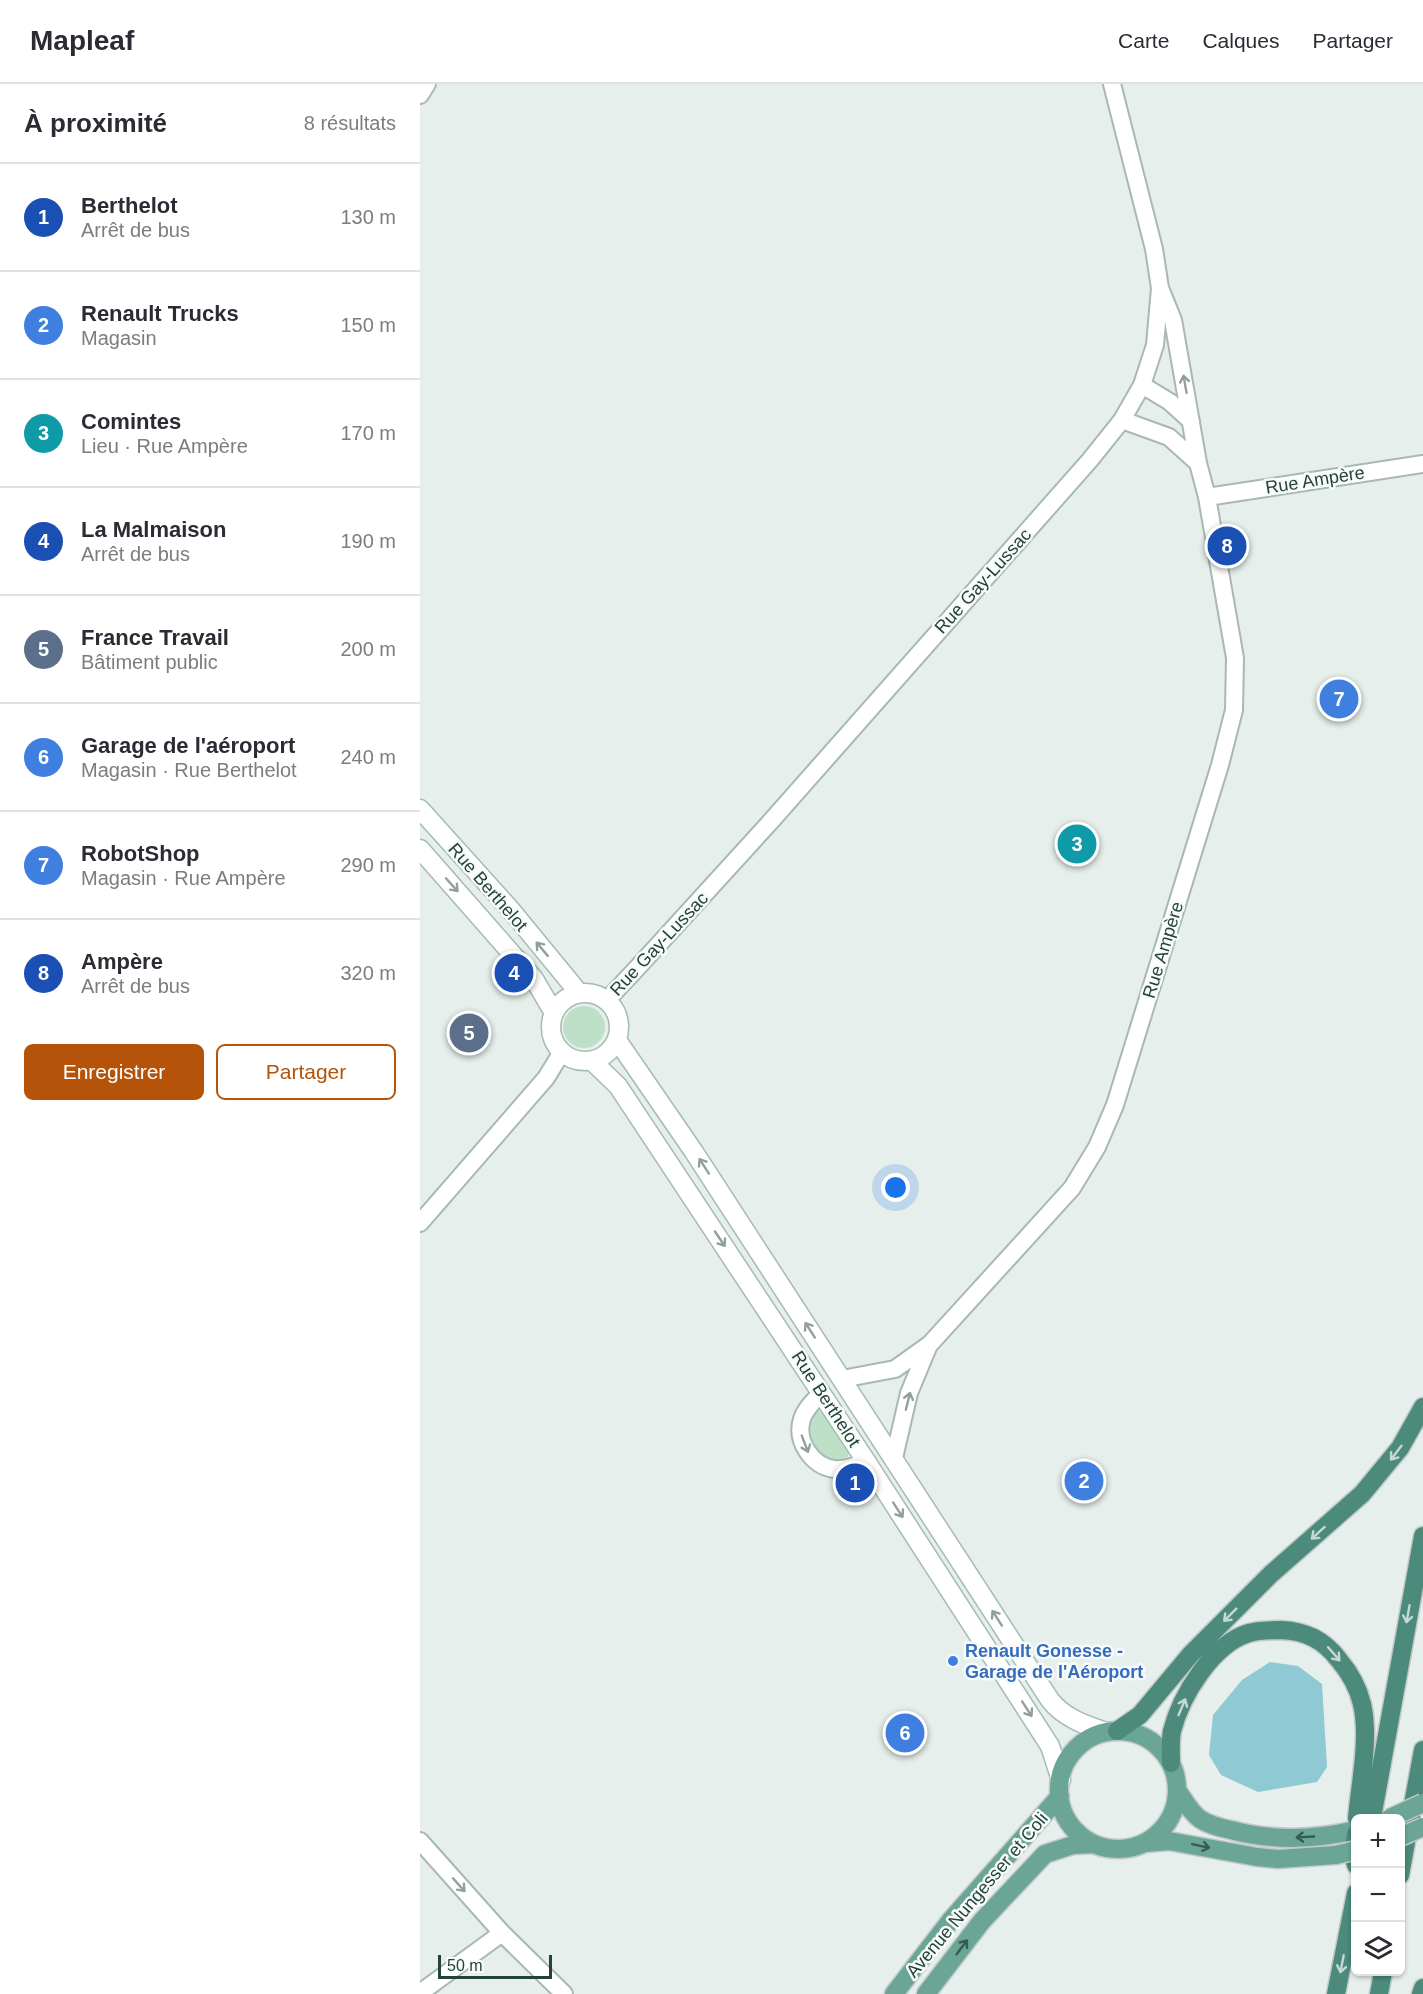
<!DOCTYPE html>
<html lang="fr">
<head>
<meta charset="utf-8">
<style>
	body { margin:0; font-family:Helvetica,sans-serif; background:#f2f2f3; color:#2b2b33 }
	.controls { position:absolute; right:18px; bottom:18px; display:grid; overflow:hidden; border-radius:9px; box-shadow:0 2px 4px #0004 }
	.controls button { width:54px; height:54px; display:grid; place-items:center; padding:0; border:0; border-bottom:2px solid #e1e1e2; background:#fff; color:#2b2b33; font:30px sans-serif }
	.scale { position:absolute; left:18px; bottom:15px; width:114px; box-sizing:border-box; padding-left:6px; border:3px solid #24423a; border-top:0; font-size:16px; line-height:21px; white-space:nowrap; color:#24423a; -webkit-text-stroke:4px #f7fbf9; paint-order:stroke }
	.you { position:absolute; left:476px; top:1104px; width:21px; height:21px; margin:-15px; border:4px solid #fff; border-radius:50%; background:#1a73e8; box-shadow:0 0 0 9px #1a73e833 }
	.badge { display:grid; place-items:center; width:39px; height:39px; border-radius:50%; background:#b45309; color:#fff; font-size:20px; font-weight:700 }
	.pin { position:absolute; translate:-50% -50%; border:3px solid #fff; box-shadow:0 2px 6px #0006 }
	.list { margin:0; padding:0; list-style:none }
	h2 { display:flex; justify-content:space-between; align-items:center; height:78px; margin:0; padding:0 24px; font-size:26px }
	h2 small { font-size:20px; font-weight:400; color:#7c7c81 }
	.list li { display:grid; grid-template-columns:39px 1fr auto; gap:18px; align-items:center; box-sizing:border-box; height:108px; padding:0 24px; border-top:2px solid #e1e1e2 }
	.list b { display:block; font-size:22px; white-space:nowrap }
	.list p { margin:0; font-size:20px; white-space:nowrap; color:#7c7c81 }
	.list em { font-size:20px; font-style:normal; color:#7c7c81 }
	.actions { display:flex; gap:12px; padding:18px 24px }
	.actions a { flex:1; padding:14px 0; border:2px solid #b45309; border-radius:9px; text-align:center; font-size:21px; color:#b45309 }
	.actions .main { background:#b45309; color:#fff }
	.icon { flex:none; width:33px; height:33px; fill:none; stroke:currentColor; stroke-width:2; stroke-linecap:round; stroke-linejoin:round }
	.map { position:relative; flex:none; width:1003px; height:1910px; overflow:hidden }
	header { display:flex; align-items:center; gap:36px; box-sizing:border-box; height:84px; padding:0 30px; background:#fff; border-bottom:2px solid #e1e1e2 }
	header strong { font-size:28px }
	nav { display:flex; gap:33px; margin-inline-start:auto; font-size:21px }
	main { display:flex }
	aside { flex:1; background:#fff }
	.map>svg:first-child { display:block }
</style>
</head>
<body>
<header>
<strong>Mapleaf</strong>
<nav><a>Carte</a><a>Calques</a><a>Partager</a></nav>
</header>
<main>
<aside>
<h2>À proximité<small>8 résultats</small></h2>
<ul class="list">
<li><span class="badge" style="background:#1a4fb4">1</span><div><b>Berthelot</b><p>Arrêt de bus</p></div><em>130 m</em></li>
<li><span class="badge" style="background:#3f7fe0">2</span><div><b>Renault Trucks</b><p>Magasin</p></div><em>150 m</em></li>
<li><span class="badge" style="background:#0f9aa8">3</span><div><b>Comintes</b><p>Lieu · Rue Ampère</p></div><em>170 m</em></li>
<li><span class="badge" style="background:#1a4fb4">4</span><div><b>La Malmaison</b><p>Arrêt de bus</p></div><em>190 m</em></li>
<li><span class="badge" style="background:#5c6f8a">5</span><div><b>France Travail</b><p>Bâtiment public</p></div><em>200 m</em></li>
<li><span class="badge" style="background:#3f7fe0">6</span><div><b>Garage de l'aéroport</b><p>Magasin · Rue Berthelot</p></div><em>240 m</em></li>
<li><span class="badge" style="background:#3f7fe0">7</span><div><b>RobotShop</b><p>Magasin · Rue Ampère</p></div><em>290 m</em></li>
<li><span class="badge" style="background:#1a4fb4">8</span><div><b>Ampère</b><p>Arrêt de bus</p></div><em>320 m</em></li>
</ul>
<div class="actions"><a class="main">Enregistrer</a><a>Partager</a></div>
</aside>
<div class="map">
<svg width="1003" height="1910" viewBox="0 0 1003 1910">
	<rect width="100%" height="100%" fill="#e6efeb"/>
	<path fill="#bfe0c8" d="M143 943a21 21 0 1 1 42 0a21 21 0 1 1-42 0Z
		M398 1327 403 1329 429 1367 428 1373C399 1386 374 1347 398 1327Z"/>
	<path fill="#8ec9d4" d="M850 1578 878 1582 902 1600 907 1683 897 1698 838 1708 801 1691 789 1671 793 1631 822 1596Z"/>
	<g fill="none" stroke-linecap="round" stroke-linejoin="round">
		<defs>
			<path id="minor" d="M0 11 7 0
				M722 301 750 318 771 337
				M702 336 749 353 778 379
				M787 413 1003 380
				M187 916 219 882 352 736 670 376 702 336 722 301 735 261 740 204 734 165 692 0
				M0 1139 126 994 142 968
				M422 1295 475 1285 510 1260 652 1104 677 1063 695 1021 800 681 814 626 815 574 787 413 778 379 753 236 740 204
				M401 1309C394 1317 385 1325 382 1335 375 1357 392 1382 414 1385 426 1386 435 1382 446 1377
				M474 1374 489 1309 509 1261
				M0 1757 82 1849 144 1910
				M0 1909 82 1849"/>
			<path id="secondary" d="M0 725 90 825 159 909
				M0 765 114 895 134 929
				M131 943a34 34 0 1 1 68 0a34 34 0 1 1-68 0Z
				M197 956 274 1068 630 1616C644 1634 665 1641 686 1648
				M172 977 198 1002 446 1377 630 1662 641 1696"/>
			<path id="primary" d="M639 1706a59 59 0 1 1 118 0a59 59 0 1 1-118 0Z
				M757 1706C764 1716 770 1728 780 1735 789 1741 801 1744 811 1746 852 1757 894 1756 936 1746
				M725 1759 749 1757 837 1773 858 1775 916 1771
				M474 1910 531 1836 640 1712
				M506 1910 562 1837 625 1770 653 1761 674 1760"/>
			<path id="trunk" d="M697 1647 720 1631 771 1570 851 1490 942 1410 980 1364 1003 1323
				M751 1679C751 1669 750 1657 752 1647 761 1612 792 1560 829 1549 839 1546 850 1546 861 1546 886 1547 904 1556 919 1576 930 1589 938 1603 942 1620 950 1654 940 1700 937 1734
				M952 1734 1003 1452
				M936 1750 933 1772 936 1781
				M980 1791 1003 1666
				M916 1910 936 1809
				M959 1910 963 1888
				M1001 1910 1003 1904"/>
		</defs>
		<use href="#minor" stroke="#a8b8b2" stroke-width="20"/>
		<use href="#secondary" stroke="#a4bbb3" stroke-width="21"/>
		<use href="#primary" stroke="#c2cac8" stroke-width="21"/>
		<use href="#trunk" stroke="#c2cac8" stroke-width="21"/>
		<use href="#minor" stroke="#fff" stroke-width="16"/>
		<use href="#secondary" stroke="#fff" stroke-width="18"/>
		<use href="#primary" stroke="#6aa596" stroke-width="18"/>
		<use href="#trunk" stroke="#4c8a7c" stroke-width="18"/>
		<defs>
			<path id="primary-bridge" d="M970 1734 1003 1719
				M980 1753 1003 1743
				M916 1771 936 1766"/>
		</defs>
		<use href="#primary-bridge" stroke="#c2cac8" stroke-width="21" stroke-linecap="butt"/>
		<use href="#primary-bridge" stroke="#6aa596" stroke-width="18"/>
	</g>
	<defs><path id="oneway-shaft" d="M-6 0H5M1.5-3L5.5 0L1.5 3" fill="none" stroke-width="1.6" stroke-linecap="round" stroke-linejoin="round" transform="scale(1.5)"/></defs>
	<g stroke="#92a09c">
		<use href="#oneway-shaft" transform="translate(765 300) rotate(-100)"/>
		<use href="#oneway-shaft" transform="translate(32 801) rotate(48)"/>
		<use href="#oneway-shaft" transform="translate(122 865) rotate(-130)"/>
		<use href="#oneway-shaft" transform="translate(284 1082) rotate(-123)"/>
		<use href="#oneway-shaft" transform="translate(300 1155) rotate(56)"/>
		<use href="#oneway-shaft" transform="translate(390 1246) rotate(-123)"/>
		<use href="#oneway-shaft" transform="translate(488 1317) rotate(-76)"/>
		<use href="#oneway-shaft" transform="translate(385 1360) rotate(69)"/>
		<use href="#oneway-shaft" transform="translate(478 1426) rotate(57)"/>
		<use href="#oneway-shaft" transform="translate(577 1534) rotate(-123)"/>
		<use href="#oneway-shaft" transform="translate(607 1625) rotate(57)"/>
		<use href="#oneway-shaft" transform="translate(39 1801) rotate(48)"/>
	</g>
	<g stroke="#c4d9d4">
		<use href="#oneway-shaft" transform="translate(976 1369) rotate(127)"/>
		<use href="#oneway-shaft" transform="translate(898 1449) rotate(138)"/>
		<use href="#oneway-shaft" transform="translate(988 1530) rotate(100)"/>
		<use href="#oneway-shaft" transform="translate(810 1531) rotate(135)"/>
		<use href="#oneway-shaft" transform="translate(914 1570) rotate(49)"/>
		<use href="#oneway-shaft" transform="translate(762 1623) rotate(-67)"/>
		<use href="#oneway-shaft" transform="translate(922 1880) rotate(101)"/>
	</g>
	<g stroke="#365b51">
		<use href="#oneway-shaft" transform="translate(885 1753) rotate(177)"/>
		<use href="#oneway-shaft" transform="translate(781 1762) rotate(12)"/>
		<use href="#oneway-shaft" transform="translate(542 1863) rotate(-53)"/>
	</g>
	<circle fill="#3f7fe0" stroke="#f7fbf9" stroke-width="2" cx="533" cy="1577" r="6"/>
	<g text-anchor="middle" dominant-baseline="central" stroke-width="5" stroke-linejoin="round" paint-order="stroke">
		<g font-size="18" fill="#24423a" stroke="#f7fbf9">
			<text transform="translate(895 396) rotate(-9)">Rue Ampère</text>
			<text transform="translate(563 497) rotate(-48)">Rue Gay-Lussac</text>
			<text transform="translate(68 803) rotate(49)">Rue Berthelot</text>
			<text transform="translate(239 860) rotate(-47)">Rue Gay-Lussac</text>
			<text transform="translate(743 866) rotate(-73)">Rue Ampère</text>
			<text transform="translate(406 1315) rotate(57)">Rue Berthelot</text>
			<text transform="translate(557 1811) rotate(-50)">Avenue Nungesser et Coli</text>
		</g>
		<g font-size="18" font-weight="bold" fill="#366cbe" stroke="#f7fbf9" text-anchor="start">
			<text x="545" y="1567">Renault Gonesse -<tspan x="545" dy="21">Garage de l'Aéroport</tspan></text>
		</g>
	</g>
</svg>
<div class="controls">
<button>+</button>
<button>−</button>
<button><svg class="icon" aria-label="layers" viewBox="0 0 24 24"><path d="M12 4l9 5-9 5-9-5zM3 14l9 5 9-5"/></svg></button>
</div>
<div class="scale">50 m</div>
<div class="you"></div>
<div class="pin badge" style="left:435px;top:1399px;background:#1a4fb4">1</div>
<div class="pin badge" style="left:664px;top:1397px;background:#3f7fe0">2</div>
<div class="pin badge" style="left:657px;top:760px;background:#0f9aa8">3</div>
<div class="pin badge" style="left:94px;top:889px;background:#1a4fb4">4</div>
<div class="pin badge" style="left:49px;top:949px;background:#5c6f8a">5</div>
<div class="pin badge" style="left:485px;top:1649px;background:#3f7fe0">6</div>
<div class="pin badge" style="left:919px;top:615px;background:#3f7fe0">7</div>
<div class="pin badge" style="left:807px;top:462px;background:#1a4fb4">8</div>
</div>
</main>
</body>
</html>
